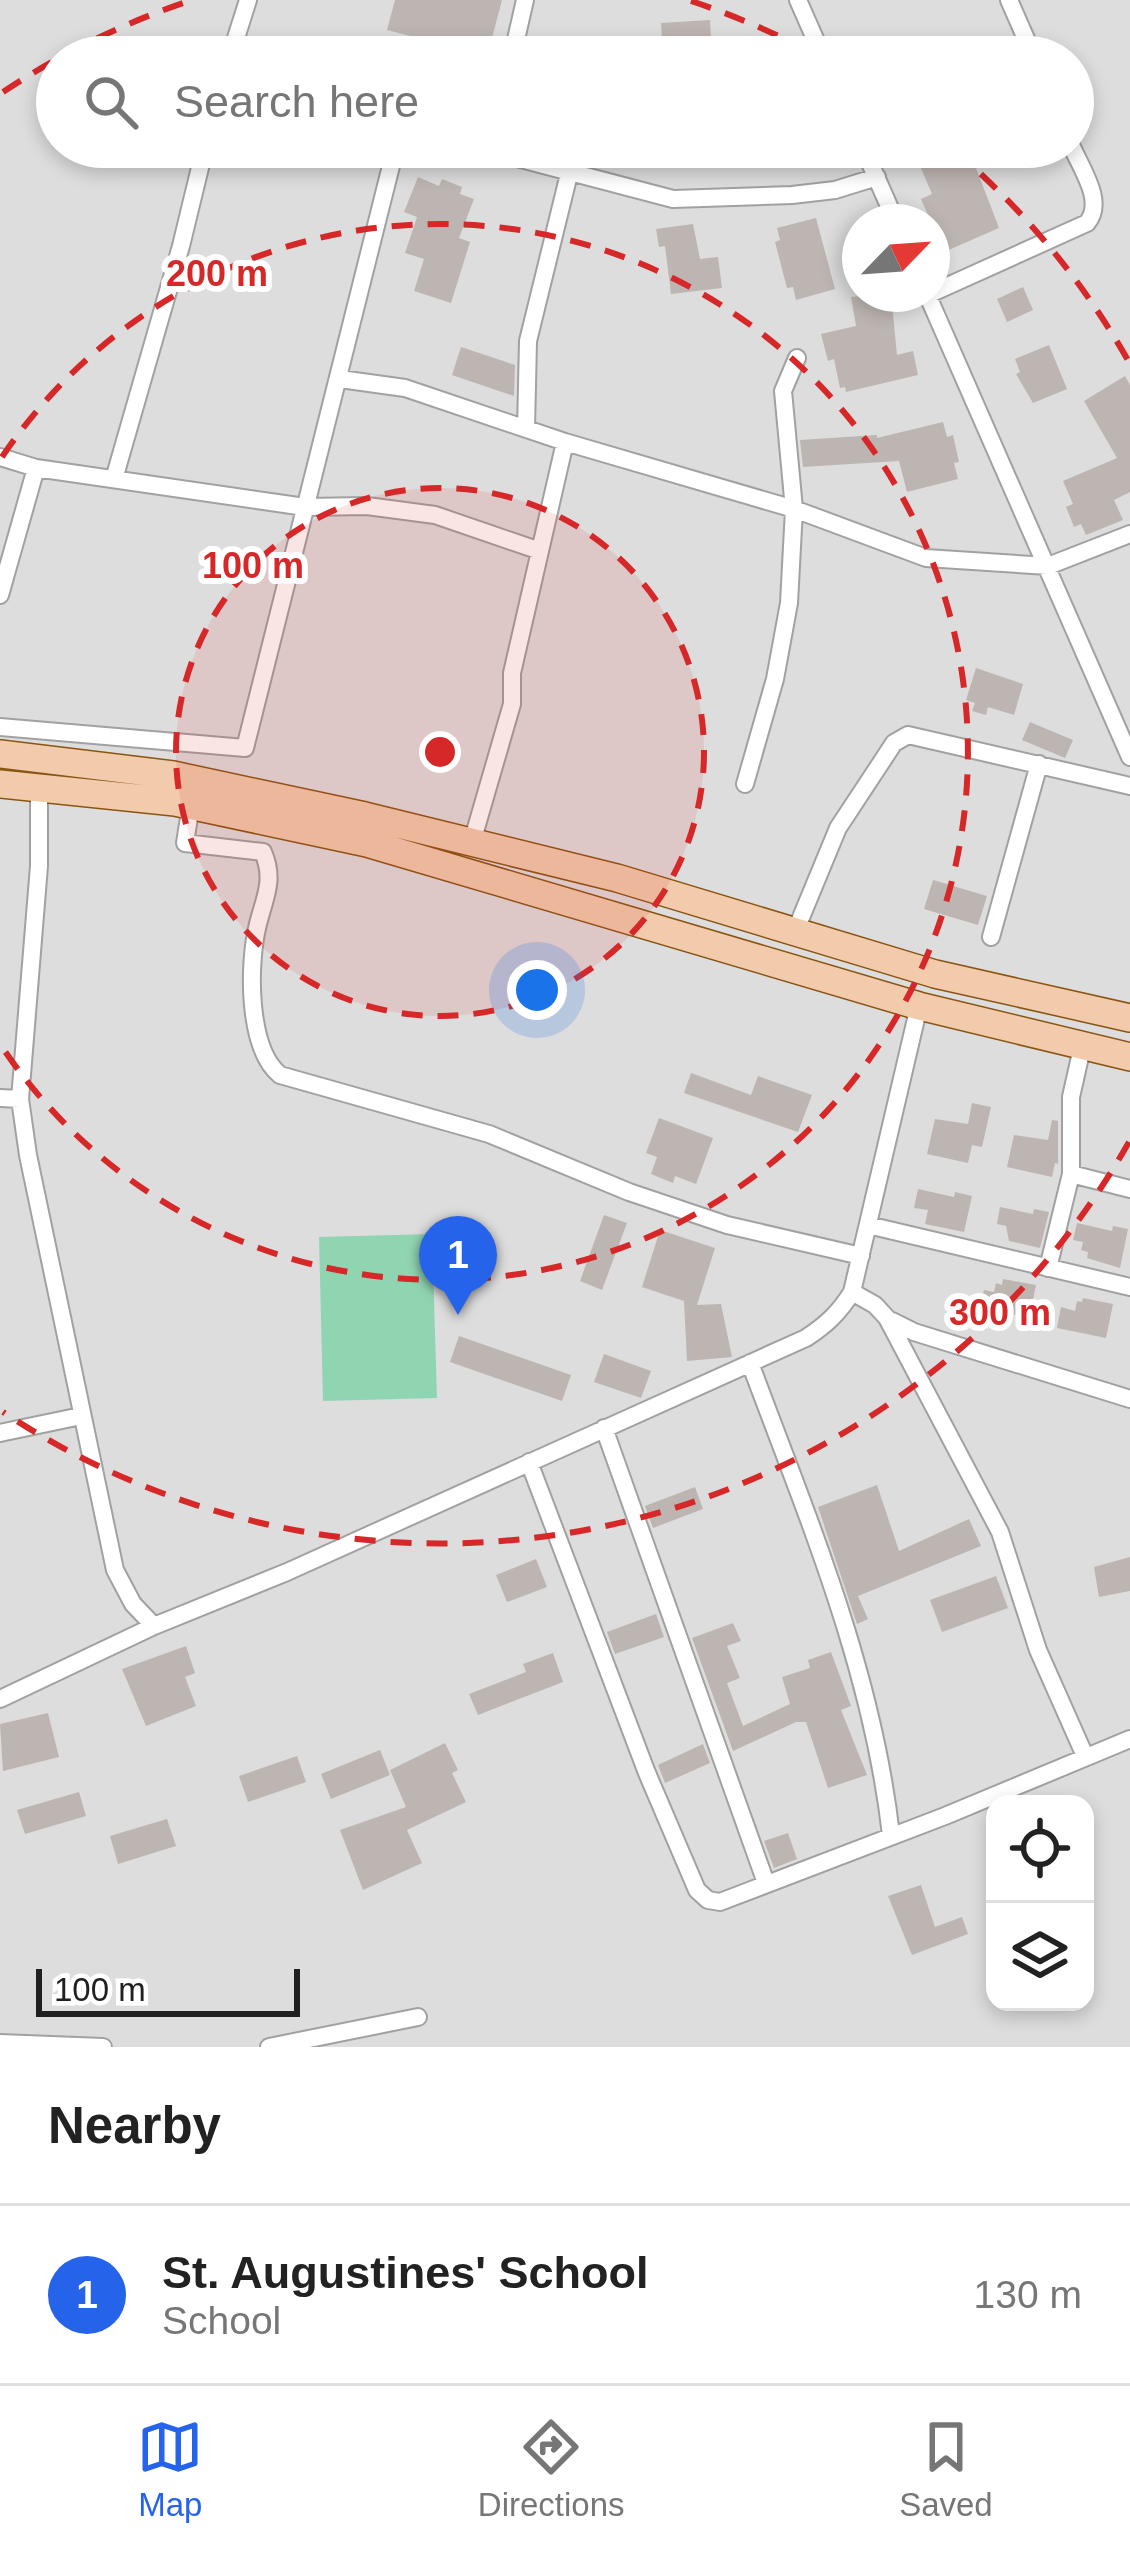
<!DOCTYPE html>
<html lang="en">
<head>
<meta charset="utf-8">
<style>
	body { margin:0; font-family:Helvetica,sans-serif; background:#f6f6f6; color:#222 }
	.controls { position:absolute; right:36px; bottom:36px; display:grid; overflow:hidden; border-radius:24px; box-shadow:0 6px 18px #0003 }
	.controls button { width:108px; height:108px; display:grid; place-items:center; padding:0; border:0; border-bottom:3px solid #e0e0e0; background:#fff; color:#222; font:60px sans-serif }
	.compass { position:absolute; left:842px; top:204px; width:108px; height:108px; border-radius:50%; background:#fff; box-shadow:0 6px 18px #0003; rotate:65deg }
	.scale { position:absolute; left:36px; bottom:30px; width:264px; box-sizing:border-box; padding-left:12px; border:6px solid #202020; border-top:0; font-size:33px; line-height:42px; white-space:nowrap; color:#202020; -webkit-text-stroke:9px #fff; paint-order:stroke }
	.you { position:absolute; left:537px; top:990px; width:42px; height:42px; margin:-30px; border:9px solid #fff; border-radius:50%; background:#1a73e8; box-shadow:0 0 0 18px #1a73e833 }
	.badge { display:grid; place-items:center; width:78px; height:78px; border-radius:50%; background:#2563eb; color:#fff; font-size:39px; font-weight:700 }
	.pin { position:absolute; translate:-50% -99px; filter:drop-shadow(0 3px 6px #0008) }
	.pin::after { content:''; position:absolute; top:63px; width:42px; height:36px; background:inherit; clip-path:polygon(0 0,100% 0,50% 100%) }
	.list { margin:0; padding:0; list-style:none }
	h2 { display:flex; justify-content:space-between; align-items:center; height:156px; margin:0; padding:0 48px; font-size:51px }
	h2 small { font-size:39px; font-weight:400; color:#767676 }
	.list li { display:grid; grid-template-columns:78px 1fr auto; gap:36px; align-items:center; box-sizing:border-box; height:180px; padding:0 48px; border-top:3px solid #e0e0e0 }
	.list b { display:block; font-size:45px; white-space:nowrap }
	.list p { margin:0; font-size:39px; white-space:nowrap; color:#767676 }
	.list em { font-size:39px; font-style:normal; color:#767676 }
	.icon { flex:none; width:66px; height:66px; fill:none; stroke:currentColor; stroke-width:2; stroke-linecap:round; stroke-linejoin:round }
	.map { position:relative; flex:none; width:1130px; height:2047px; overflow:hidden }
	.search { position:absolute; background:#fff; box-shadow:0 6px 18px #0003; left:36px; right:36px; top:36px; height:132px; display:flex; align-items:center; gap:30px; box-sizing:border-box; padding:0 42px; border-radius:66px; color:#767676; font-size:45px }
	.sheet { height:336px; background:#fff }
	nav { display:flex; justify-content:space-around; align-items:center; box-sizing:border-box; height:168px; border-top:3px solid #e0e0e0; background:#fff; font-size:33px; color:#767676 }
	nav a { display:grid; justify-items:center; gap:6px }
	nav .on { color:#2563eb }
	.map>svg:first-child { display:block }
</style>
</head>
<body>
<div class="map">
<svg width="1130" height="2047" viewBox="0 0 1130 2047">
	<rect width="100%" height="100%" fill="#f0ece8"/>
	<path fill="#dedddd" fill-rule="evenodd" d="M0 0H1130V2047H0ZM57 57H1073V147H57ZM860 222H932V294H860ZM995 1804H1085V2002H995Z"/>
	<path fill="#90d5b2" d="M432 1234 437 1398 323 1401 319 1237Z"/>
	<path fill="#bdb5b1" d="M395 0H502L487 57H434L437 43 387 30Z
		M710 20 712 57H663L661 23Z
		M916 36 925 57H869Z
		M661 147H735L736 157 663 165Z
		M912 147H968L999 228 944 252 921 199 932 194Z
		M418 177 439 186 442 179 462 187 460 194 474 199 459 238 470 242 451 303 414 291 424 259 405 253 417 217 404 212Z
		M816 218 835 289 796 300 793 287 787 288 775 242 780 240 777 228Z
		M693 224 700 259 718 257 722 288 671 294 665 246 659 247 656 229Z
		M1023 287 1033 310 1007 322 997 299Z
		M891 294 897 355 913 351 918 375 846 392 845 387 840 388 834 359 828 361 821 334 856 326 851 297Z
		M1049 345 1067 389 1033 403 1016 374 1020 372 1015 359Z
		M461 347 515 365 514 396 452 375Z
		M1125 376 1130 385V492L1114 500 1123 520 1086 535 1081 524 1074 527 1066 507 1073 504 1063 481 1117 458 1084 401Z
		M943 422 947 437 953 435 959 462 954 463 958 479 907 492 899 461 803 467 800 440 877 435V438Z
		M976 668 1023 684 1014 715 988 707 986 715 972 711 975 703 966 700Z
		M1030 722 1073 740 1065 758 1022 740Z
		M933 880 987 896 978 925 924 909Z
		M691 1073 751 1095 758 1076 812 1095 798 1132 684 1093Z
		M972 1103 991 1107 982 1147 972 1145 968 1163 927 1154 935 1119 968 1124Z
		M659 1118 713 1138 696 1184 675 1176 673 1183 651 1174 657 1157 646 1153Z
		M1052 1120 1058 1121V1164L1055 1163 1052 1177 1007 1167 1014 1135 1048 1140Z
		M918 1189 954 1197 955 1192 972 1196 964 1232 925 1224 928 1210 914 1208Z
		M1000 1207 1033 1214 1034 1209 1049 1212 1040 1248 1009 1241 1006 1226 997 1224Z
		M604 1215 627 1223 602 1290 580 1281Z
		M1077 1223 1112 1231 1113 1226 1128 1229 1120 1268 1087 1258 1088 1252 1081 1250 1083 1242 1073 1240Z
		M660 1230 715 1248 697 1305 721 1304 732 1357 687 1361 684 1301 642 1287Z
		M1003 1279 1036 1285 1029 1318 980 1307 984 1290 994 1292 996 1283 1002 1285Z
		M1083 1298 1113 1304 1106 1338 1057 1328 1061 1307 1075 1311 1077 1301 1082 1302Z
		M459 1336 571 1375 562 1401 450 1362Z
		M604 1354 651 1371 641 1398 594 1382Z
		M877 1485 899 1551 969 1519 981 1546 858 1596 868 1619 857 1624 818 1507Z
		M695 1487 703 1509 653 1528 645 1506Z
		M1130 1557V1591L1099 1597 1094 1567Z
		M536 1559 547 1587 507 1602 496 1575Z
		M996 1576 1008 1608 942 1632 930 1600Z
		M656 1614 664 1637 615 1654 607 1632Z
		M733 1623 741 1641 727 1646 740 1678 727 1683 743 1726 790 1704 782 1677 810 1668 808 1660 831 1652 851 1706 841 1710 867 1775 828 1788 806 1722H796L733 1751 692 1638Z
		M186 1646 195 1673 185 1677 196 1706 146 1726 122 1669Z
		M553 1653 563 1682 478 1715 469 1694 526 1672 523 1664Z
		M48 1713 59 1757 3 1771 0 1724Z
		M445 1743 458 1770 452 1773 466 1802 407 1830 422 1863 363 1890 340 1830 406 1807 390 1770Z
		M703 1744 710 1763 665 1783 658 1765Z
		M380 1750 390 1775 331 1799 321 1774Z
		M297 1756 306 1782 248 1802 239 1776Z
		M79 1792 86 1816 25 1834 17 1810Z
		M167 1819 176 1846 118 1864 110 1836Z
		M788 1833 797 1859 774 1868 764 1841Z
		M921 1885 935 1927 962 1917 968 1934 912 1955 888 1896Z"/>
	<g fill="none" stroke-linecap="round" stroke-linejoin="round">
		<defs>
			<path id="minor" d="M798 0 823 57
				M1009 0 1034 57
				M230 57 248 0
				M512 57 525 0
				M475 147 673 199 792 195 835 190 877 177
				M863 147 896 222
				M932 293 1087 223C1105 202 1082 170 1072 147
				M927 294 1130 757
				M340 379 405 388 565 442 794 509 926 558 1048 566 1130 534
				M526 429 528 341 569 174
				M0 457 36 468 305 507 367 506 435 515 540 551
				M114 479 181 246 205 147
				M0 595 36 468
				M0 727 245 748 394 154 401 147
				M745 784 775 679 789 603 794 509 783 391 797 358
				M39 787V866L20 1099 28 1155 115 1570 133 1604 154 1626
				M191 805 185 843 263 852C275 880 265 896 258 924 248 963 247 1048 280 1075L489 1134 629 1192 727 1225 861 1256
				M472 842 512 704V673L565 442
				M795 932 838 828 894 743 908 735 1130 786
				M991 937 1039 764
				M0 1098 20 1099
				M1071 1174 1130 1189
				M868 1225 1130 1287
				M1048 1268 1071 1174V1097L1082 1048
				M852 1292 875 1305 887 1318 1000 1532 1038 1650 1085 1756
				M892 1321 914 1332 1130 1399
				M750 1363C808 1519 872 1668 891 1835
				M604 1428 766 1883
				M0 1433 81 1416
				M529 1462 647 1773 697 1890 708 1900 720 1902 945 1816 1130 1739
				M0 1699 154 1626 287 1572 806 1338C826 1325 839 1313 852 1292L919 1006
				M0 2043 103 2047
				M269 2047 418 2017"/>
			<path id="primary" d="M0 754 173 775 365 816 617 878 935 974 1130 1018
				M0 784 175 802 367 843 919 1006 1130 1057"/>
		</defs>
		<use href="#minor" stroke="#a1a1a1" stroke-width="20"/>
		<use href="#primary" stroke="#8a5512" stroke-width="30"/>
		<use href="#minor" stroke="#fff" stroke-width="16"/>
		<use href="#primary" stroke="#f1cbab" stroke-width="27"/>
	</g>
	<circle cx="440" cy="752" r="264" fill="#d62828" fill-opacity=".12"/>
	<g fill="none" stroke="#d62828" stroke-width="6" stroke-dasharray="21 15">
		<circle cx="440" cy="752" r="264"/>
		<path d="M2 457A528 528 0 1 1 2 1047"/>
		<path d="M1129 1142A792 792 0 0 1 3 1412M3 92A792 792 0 0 1 189 1M691 1A792 792 0 0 1 818 56M954 150A792 792 0 0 1 1129 362"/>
	</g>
	<circle cx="440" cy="752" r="18" fill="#d62828" stroke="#fff" stroke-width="6"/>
	<g font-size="36" text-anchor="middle" font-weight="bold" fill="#d62828" stroke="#fff" stroke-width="12" stroke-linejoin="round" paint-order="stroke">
		<text x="217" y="286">200 m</text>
		<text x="253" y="578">100 m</text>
		<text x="1000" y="1325">300 m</text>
	</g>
</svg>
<div class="controls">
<button><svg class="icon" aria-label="locate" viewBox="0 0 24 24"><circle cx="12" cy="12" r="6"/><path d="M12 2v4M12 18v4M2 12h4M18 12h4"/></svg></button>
<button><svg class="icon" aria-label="layers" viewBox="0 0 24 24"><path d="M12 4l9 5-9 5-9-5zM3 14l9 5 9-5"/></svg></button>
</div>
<svg class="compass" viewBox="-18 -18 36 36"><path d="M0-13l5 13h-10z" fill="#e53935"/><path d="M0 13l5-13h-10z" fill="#767676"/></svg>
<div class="scale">100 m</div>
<div class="you"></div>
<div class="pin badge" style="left:458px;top:1315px">1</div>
<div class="search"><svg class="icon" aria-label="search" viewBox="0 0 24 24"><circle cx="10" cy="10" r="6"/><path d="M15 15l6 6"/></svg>Search here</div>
</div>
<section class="sheet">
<h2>Nearby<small></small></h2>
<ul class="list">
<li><span class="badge">1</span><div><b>St. Augustines' School</b><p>School</p></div><em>130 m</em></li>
</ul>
</section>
<nav>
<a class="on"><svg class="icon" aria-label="map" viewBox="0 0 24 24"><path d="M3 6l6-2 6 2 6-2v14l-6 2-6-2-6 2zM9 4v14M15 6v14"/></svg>Map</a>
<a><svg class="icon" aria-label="directions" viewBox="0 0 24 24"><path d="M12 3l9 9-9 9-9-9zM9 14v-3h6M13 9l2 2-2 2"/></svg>Directions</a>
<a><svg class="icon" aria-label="saved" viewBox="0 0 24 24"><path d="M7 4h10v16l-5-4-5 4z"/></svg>Saved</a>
</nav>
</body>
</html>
